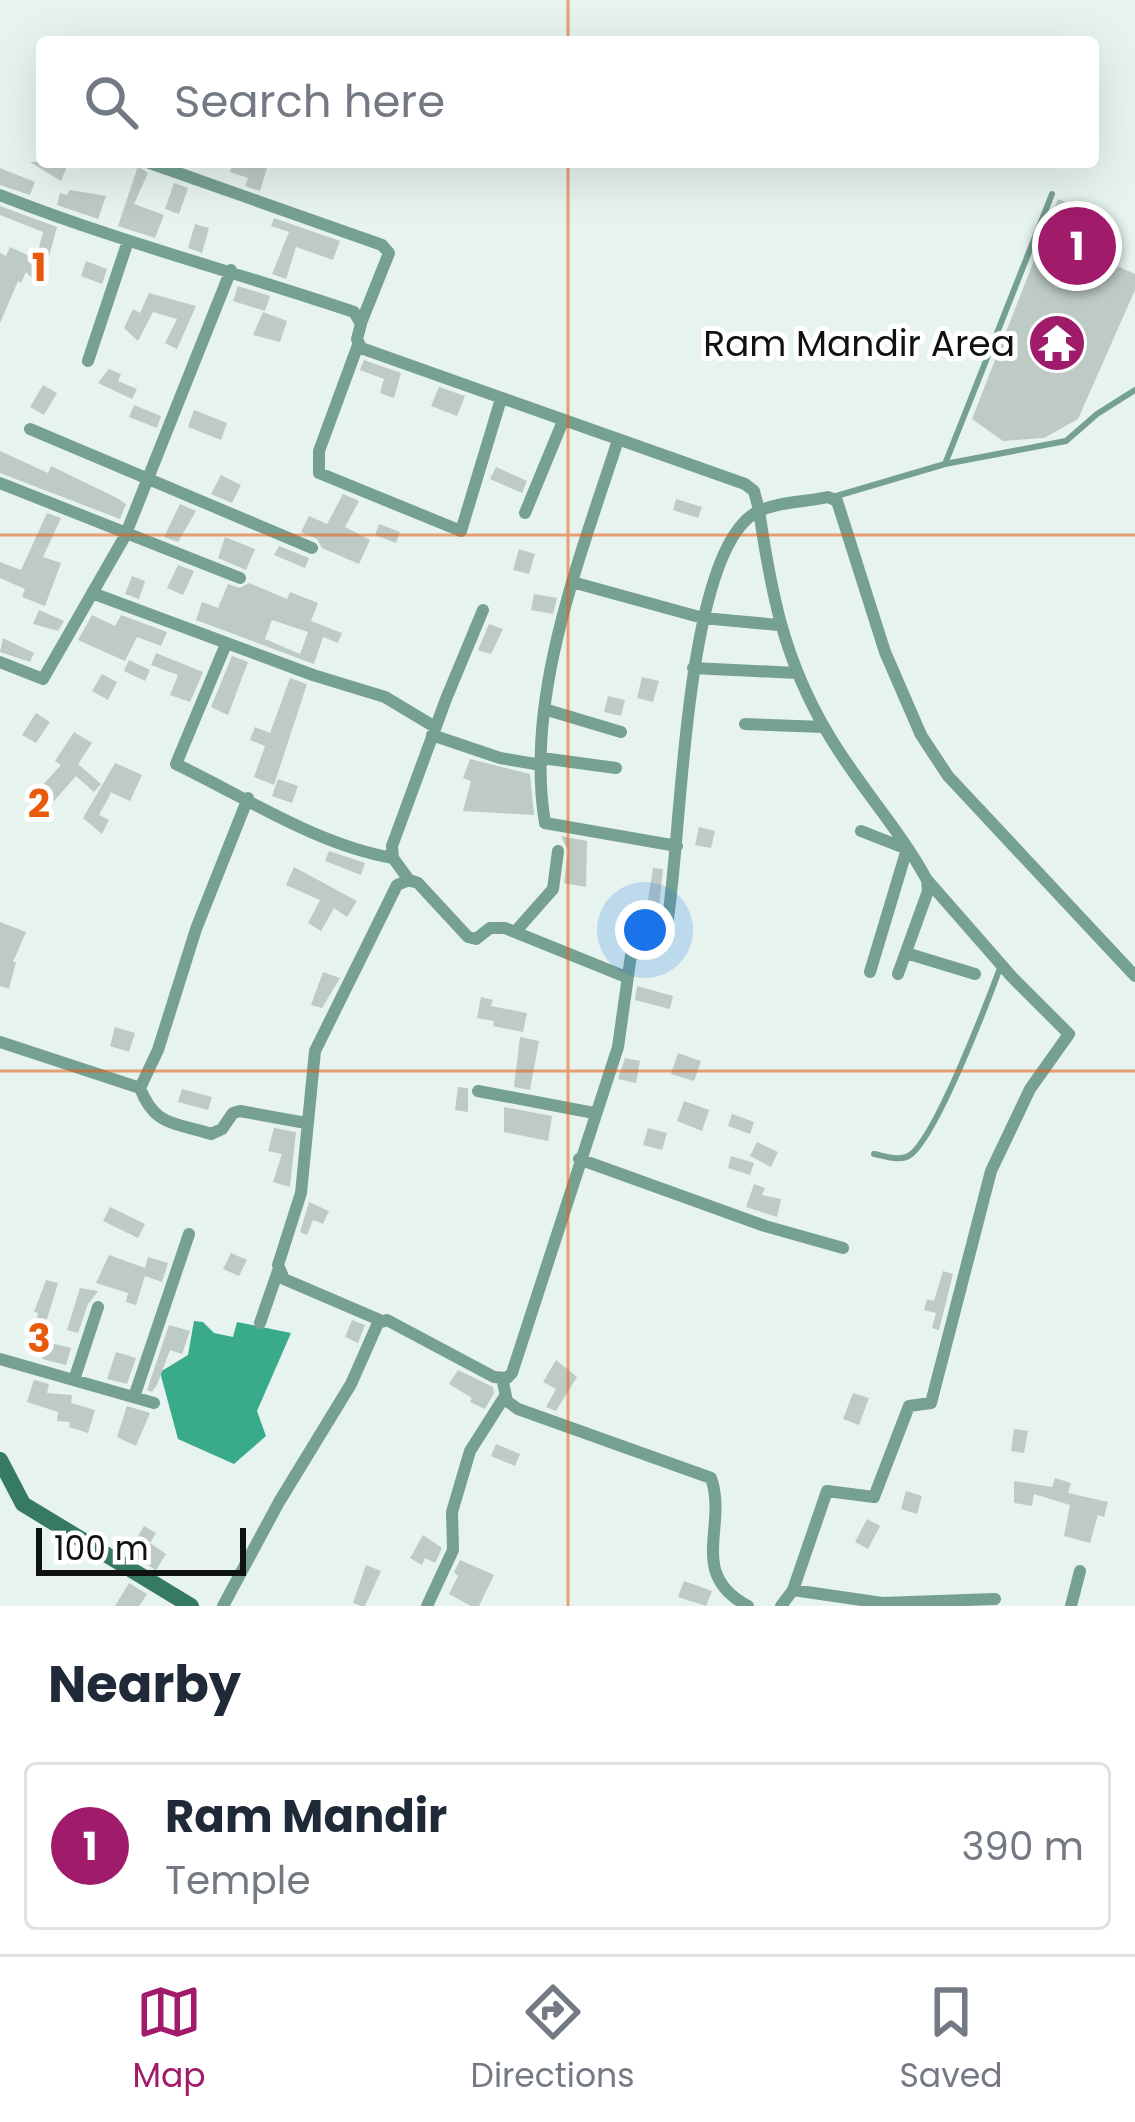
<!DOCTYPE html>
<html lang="en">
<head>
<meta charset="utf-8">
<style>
	body { margin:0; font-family:Poppins,sans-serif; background:#f2f2f3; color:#1f2937 }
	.scale { position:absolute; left:36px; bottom:30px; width:210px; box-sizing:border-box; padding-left:12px; border:6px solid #0e1210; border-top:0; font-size:33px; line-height:42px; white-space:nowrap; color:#0e1210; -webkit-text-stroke:9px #fff; paint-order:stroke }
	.you { position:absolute; left:645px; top:930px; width:42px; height:42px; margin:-30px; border:9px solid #fff; border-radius:50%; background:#1a73e8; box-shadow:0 0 0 18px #1a73e833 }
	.badge { display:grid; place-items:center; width:78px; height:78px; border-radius:50%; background:#a01b6a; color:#fff; font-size:39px; font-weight:700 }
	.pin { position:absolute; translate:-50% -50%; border:6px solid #fff; box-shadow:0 3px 12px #0006 }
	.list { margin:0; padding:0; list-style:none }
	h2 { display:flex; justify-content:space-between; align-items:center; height:156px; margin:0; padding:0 48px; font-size:51px }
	h2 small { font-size:39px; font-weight:400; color:#747a83 }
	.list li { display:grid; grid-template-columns:78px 1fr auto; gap:36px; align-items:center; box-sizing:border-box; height:168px; margin:0 24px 24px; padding:0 24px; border:3px solid #e0e1e3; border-radius:12px }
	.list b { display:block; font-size:45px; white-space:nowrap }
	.list p { margin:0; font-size:39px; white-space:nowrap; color:#747a83 }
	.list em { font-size:39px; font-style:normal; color:#747a83 }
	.icon { flex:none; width:66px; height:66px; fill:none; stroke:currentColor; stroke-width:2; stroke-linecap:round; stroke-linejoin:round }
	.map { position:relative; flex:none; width:1135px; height:1606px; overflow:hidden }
	.search { position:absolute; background:#fff; box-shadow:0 12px 48px #0002; left:36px; right:36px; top:36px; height:132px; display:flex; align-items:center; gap:30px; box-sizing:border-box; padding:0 42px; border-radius:12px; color:#747a83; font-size:45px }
	.sheet { height:348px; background:#fff }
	nav { display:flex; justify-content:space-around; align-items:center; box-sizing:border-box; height:168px; border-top:3px solid #e0e1e3; background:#fff; font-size:33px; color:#747a83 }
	nav a { display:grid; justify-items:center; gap:6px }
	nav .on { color:#a01b6a }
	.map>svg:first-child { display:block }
</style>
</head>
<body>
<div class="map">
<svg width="1135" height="1606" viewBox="0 0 1135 1606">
	<rect width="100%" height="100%" fill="#e6f3ee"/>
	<path fill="#39ab8b" d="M194 1321 203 1322 214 1333 233 1337 237 1322 291 1333 257 1411 266 1436 234 1464 178 1439 160 1372 188 1355Z"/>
	<path fill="#becac5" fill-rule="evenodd" d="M30 162H56L67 166 61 181Z
		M233 162 267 168 260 191 245 186 248 178 230 172Z
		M138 166 148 173 134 204 164 215 155 238 118 226Z
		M0 168 35 182 30 195 0 185Z
		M174 183 188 188 179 214 165 209Z
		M70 190 106 196 98 219 57 205 60 193 67 195Z
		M1058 199 1107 218 1099 258 1135 274V290L1078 419 1044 438 1003 441 972 419Z
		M0 206 57 227 48 260 36 282 26 272 21 283 18 281 0 323V253L6 256 10 247 36 259 43 232 0 215Z
		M274 218 340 241 333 260 296 247 286 279 272 274 289 232 271 226Z
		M195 224 209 228 202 253 188 248Z
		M86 261 107 269 102 284 81 276Z
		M238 286 270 296 265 311 233 301Z
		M149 293 196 306 177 349 165 343 177 319 153 312 138 341 124 328 133 309 140 313Z
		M263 312 287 321 280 342 253 335Z
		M364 360 401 373 394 398 380 393 384 379 360 370Z
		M109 369 121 374 118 381 137 389 132 399 98 383Z
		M43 385 57 393 44 415 30 407Z
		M439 387 465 396 457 416 431 406Z
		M134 405 161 416 157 428 129 417Z
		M194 410 227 423 221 440 188 427Z
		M0 451 48 473 51 466 117 498 126 504 120 519 0 473Z
		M496 467 527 481 522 493 490 479Z
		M221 475 241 485 232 503 211 494Z
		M343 494 359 501 345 527 370 540 359 564 322 548 317 539 301 532 309 516 327 524Z
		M676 499 702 507 698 518 673 510Z
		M180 504 196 511 178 542 164 537Z
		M47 513 61 518 43 557 61 563 45 606 22 597 25 589 0 578V562L21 570Z
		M379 524 400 532 396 543 375 535Z
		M225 537 255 549 246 570 218 558Z
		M279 546 309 558 305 568 274 555Z
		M519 549 535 554 529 574 513 570Z
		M178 565 194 571 183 595 167 588Z
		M132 576 145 581 139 599 125 594Z
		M249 583 287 599 290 592 318 603 311 621 342 633 338 643 323 637 314 664 196 620 202 602 218 608 228 584 240 588ZM272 620 308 632 300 654 265 639Z
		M534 594 557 598 553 614 531 610Z
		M39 610 64 621 58 631 33 624Z
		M92 615 115 626 121 615 167 632 161 646 137 637 125 661 78 640Z
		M489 624 503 629 491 654 478 650Z
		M3 638 34 653 30 662 0 652Z
		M156 653 203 672 190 702 170 695 178 675 151 665Z
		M232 656 248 662 228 715 211 707Z
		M129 660 150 670 145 681 124 671Z
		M102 674 117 682 108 700 92 691Z
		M642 677 659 681 653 702 637 698Z
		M290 678 307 684 274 785 254 777 265 746 250 740 255 727 270 733Z
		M608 696 625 700 621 716 604 712Z
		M36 713 50 722 36 743 22 735Z
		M74 732 92 743 78 764 101 784 94 792 76 776 54 801 40 788 61 765 55 761Z
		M470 759 530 774 534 815 463 811 471 781 463 778Z
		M115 763 142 775 130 801 108 791 111 793 99 815 109 820 102 834 83 818Z
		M278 779 298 786 292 803 272 796Z
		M699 827 715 831 711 848 695 845Z
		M561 836 587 841 586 887 564 883 568 851Z
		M329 851 365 863 361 875 325 861Z
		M294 867 357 901 347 917 334 908 321 931 308 923 320 900 286 885Z
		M653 868 663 869 659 907 647 906Z
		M628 916 643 917 641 938 627 937Z
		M0 922 26 932 13 962H16L9 989 0 986Z
		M323 972 340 978 322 1008 311 1005Z
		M637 986 673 996 670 1009 635 1000Z
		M481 997 493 1000 491 1006 527 1013 523 1032 493 1026 494 1021 477 1018Z
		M115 1027 135 1033 129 1052 110 1046Z
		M520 1037 539 1041 530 1090 514 1087Z
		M678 1053 701 1061 694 1081 671 1074Z
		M625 1058 640 1061 636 1083 618 1079Z
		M458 1087 468 1088V1112L455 1110Z
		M182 1089 212 1097 208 1110 178 1102Z
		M684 1101 709 1110 702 1131 677 1121Z
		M504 1107 552 1116 548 1141 504 1132Z
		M732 1114 754 1122 750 1134 728 1126Z
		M274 1128 296 1132 290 1187 273 1182 282 1154 268 1151Z
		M648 1128 667 1133 662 1150 643 1145Z
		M757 1142 778 1152 771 1167 750 1156Z
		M731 1156 754 1163 750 1175 728 1168Z
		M754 1184 765 1188 762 1195 781 1199 777 1217 746 1207Z
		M309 1202 329 1211 323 1224 313 1220 307 1235 300 1232Z
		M110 1207 145 1224 138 1238 103 1221Z
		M231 1253 247 1260 239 1276 223 1269Z
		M109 1255 145 1268 148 1257 168 1263 162 1282 145 1276 136 1305 126 1302 128 1293 96 1283Z
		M943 1271 953 1274 939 1330 932 1328 936 1313 924 1310 927 1299 934 1301Z
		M46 1280 58 1283 45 1326 36 1324 38 1313 34 1312Z
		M80 1288 98 1291 88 1304 78 1333 67 1330Z
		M352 1320 365 1325 358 1343 345 1337Z
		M169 1325 190 1331 182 1354 170 1350 157 1385 152 1392 147 1390Z
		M46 1342 71 1348 66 1365 42 1359Z
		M116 1352 136 1358 127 1384 107 1379Z
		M556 1360 577 1377 556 1411 546 1407 556 1389 543 1382Z
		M458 1370 493 1387 494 1393 485 1409 470 1402 472 1398 449 1384Z
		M34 1380 49 1384 47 1393 72 1395 71 1403 95 1410 88 1433 69 1427 70 1422 57 1421 58 1412 27 1402Z
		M853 1393 869 1398 859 1425 843 1419Z
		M127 1406 150 1413 136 1446 117 1437Z
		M1014 1429 1028 1431 1024 1453 1011 1451Z
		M496 1444 520 1454 515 1466 491 1456Z
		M1055 1478 1071 1483 1068 1493 1108 1502 1104 1517 1098 1515 1090 1543 1064 1536 1070 1505 1034 1494 1032 1506 1014 1503V1481L1052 1487Z
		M906 1491 922 1496 917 1514 901 1509Z
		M867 1519 880 1526 868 1549 855 1542Z
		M144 1526 156 1533 150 1543 166 1554 156 1570 128 1553Z
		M423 1535 442 1548 435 1563 425 1558 422 1565 410 1558Z
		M460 1560 494 1575 479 1606H471L449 1594 458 1576 454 1572Z
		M366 1565 381 1571 365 1606H361L353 1603Z
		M684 1581 712 1591 706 1606 678 1597Z
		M129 1583 147 1594 139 1606H115Z"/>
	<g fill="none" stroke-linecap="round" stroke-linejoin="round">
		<path stroke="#76a091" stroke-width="6" d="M945 464 1052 194
			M833 497 945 464 1066 441 1097 414 1135 390
			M874 1154C885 1156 900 1162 910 1155 936 1137 987 1003 1000 968"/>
		<path stroke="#76a091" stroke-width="12" d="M147 162 382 245 389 253 361 323
			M0 195C116 241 236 272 354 312L361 324 357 339 361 348 745 484 754 491 759 510C771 593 784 659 827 732 857 784 899 828 927 880L928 891 898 974
			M358 345 319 451V473L461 531 501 399
			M88 361 128 241
			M30 429 312 548
			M618 440C580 558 524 698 545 823L677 846
			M0 483 240 578
			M525 513 563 421
			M572 582 703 618 779 625
			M92 593 313 675 385 697 435 727
			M226 644 176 764C245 797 317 845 393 858
			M0 662 43 679 125 536 231 270
			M693 668 797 673
			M544 709 621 732
			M745 724 824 727
			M432 735 500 758 541 765
			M542 758 616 768
			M248 798 196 929 158 1050 140 1088C155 1127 175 1122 211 1134L222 1129 233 1113 240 1111 306 1123
			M861 831 907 849 870 972
			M409 880 393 858 392 846 446 699 483 610
			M515 932 553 889 558 851
			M906 953 975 974
			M0 1042 140 1088
			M478 1091 594 1113
			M579 1159 765 1226 843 1248
			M382 1321 284 1279 278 1265 301 1193 315 1051 397 885 409 880 418 883 468 937 476 939 490 928H505L626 977
			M260 1323 278 1271
			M0 1359 154 1403
			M502 1378 507 1401 518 1409 711 1478C728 1526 687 1574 748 1606
			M74 1380 98 1307
			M134 1397 189 1234
			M793 1590 827 1491 874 1497 909 1406 931 1403 991 1171 1030 1089 1069 1034 1012 977 928 881
			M223 1606 279 1502 351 1384 378 1323 387 1320 494 1377 507 1378 512 1373 618 1047 631 955 664 944C683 856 680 553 757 512 776 502 806 502 828 497L837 501 885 652 921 735 948 776 1135 976
			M427 1606 453 1550 452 1512 470 1451 505 1396
			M781 1606 793 1590 882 1603 995 1599
			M1071 1606 1080 1571"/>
		<path stroke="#367964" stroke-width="16" d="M0 1460 23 1504 191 1606"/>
	</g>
	<path fill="none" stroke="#e8590c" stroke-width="3" stroke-opacity="0.55" d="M568 0V42M568 162V1606M0 535H1135M0 1071H1135"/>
	<defs>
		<symbol id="temple-disc" viewBox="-11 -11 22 22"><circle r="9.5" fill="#a01b6a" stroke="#fff"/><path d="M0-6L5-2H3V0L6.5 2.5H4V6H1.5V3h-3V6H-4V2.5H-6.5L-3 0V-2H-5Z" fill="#fff"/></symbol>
	</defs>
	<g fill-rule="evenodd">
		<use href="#temple-disc" x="1024" y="310" width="66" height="66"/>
	</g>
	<g text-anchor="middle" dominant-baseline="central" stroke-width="10" stroke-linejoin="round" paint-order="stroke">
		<g font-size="36" fill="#0e1210" stroke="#fff" text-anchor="end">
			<text x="1015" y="343">Ram Mandir Area</text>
		</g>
	</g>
	<g font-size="39" text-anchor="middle" font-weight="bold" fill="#e8590c" stroke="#fff" stroke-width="10" stroke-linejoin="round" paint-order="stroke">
		<text x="39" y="281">1</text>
		<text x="39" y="817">2</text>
		<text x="39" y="1352">3</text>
	</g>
</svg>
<div class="scale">100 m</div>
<div class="you"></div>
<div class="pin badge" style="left:1077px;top:246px">1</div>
<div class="search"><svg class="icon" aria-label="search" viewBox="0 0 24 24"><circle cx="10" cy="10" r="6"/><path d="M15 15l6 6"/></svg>Search here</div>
</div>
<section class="sheet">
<h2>Nearby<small></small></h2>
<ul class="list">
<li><span class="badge">1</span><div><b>Ram Mandir</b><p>Temple</p></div><em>390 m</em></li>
</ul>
</section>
<nav>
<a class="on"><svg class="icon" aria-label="map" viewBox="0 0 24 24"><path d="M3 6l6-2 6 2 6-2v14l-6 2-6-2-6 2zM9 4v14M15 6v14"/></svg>Map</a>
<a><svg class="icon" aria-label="directions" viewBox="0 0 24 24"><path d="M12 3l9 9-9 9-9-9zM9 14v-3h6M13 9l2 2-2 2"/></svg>Directions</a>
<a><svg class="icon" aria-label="saved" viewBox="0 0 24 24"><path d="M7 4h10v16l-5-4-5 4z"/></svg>Saved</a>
</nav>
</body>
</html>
